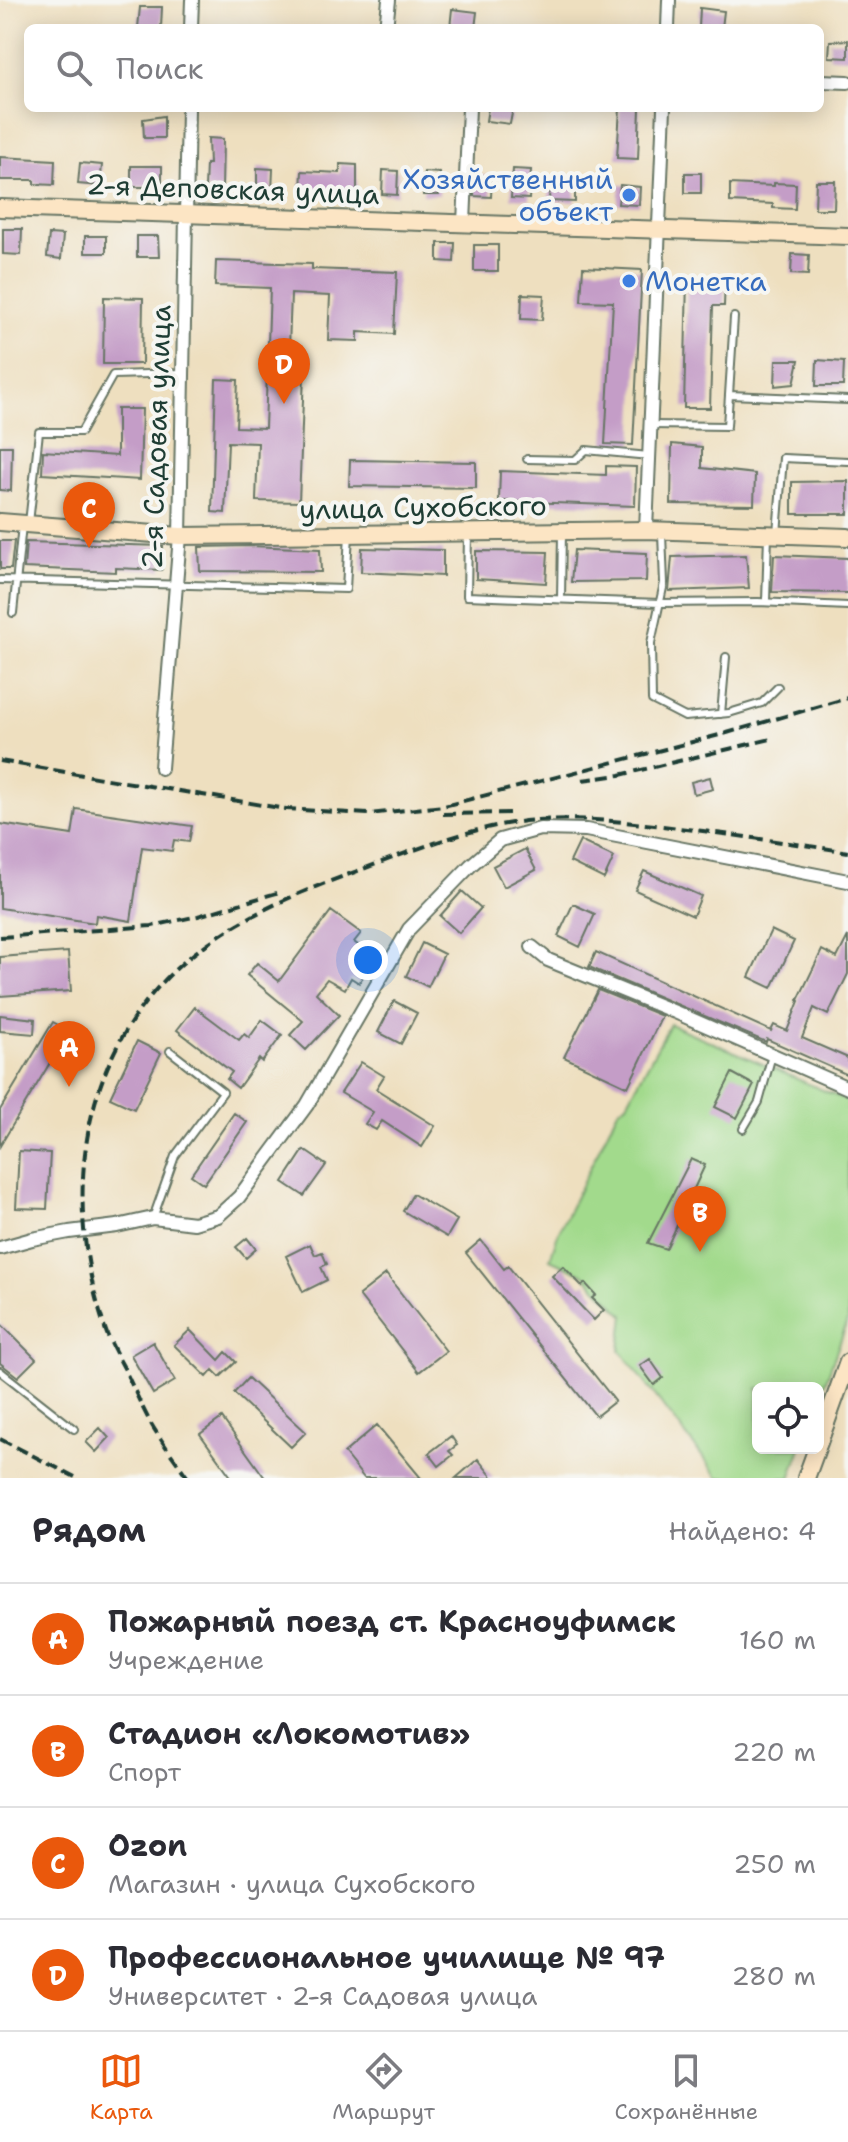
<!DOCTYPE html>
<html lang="ru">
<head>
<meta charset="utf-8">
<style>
	body { margin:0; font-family:"Shantell Sans",sans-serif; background:#f2f2f3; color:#2b2b33 }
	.controls { position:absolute; right:24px; bottom:24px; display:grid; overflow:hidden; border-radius:12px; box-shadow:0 4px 20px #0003 }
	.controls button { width:72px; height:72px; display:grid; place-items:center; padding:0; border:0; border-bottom:2px solid #e1e1e2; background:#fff; color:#2b2b33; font:40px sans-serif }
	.you { position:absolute; left:368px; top:960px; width:28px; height:28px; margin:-20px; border:6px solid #fff; border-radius:50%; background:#1a73e8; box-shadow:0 0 0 12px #1a73e833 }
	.badge { display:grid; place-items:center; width:52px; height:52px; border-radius:50%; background:#ea580c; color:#fff; font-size:26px; font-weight:700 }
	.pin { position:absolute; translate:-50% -66px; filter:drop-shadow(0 2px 4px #0008) }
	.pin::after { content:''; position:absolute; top:42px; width:28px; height:24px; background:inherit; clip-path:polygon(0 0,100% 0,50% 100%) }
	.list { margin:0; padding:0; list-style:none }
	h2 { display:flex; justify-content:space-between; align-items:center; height:104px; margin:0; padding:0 32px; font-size:34px }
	h2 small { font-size:26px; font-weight:400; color:#7c7c81 }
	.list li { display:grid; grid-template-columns:52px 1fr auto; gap:24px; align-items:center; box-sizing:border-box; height:112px; padding:0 32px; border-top:2px solid #e1e1e2 }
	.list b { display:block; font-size:30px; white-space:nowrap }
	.list p { margin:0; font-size:26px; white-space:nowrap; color:#7c7c81 }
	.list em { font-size:26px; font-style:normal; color:#7c7c81 }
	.icon { flex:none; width:44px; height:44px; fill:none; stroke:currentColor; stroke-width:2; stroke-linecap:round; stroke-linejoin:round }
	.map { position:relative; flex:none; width:848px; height:1478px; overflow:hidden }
	.search { position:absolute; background:#fff; box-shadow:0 4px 20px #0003; left:24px; right:24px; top:24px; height:88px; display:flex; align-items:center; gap:20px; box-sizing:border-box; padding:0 28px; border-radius:12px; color:#7c7c81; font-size:30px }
	.sheet { height:552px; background:#fff }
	nav { display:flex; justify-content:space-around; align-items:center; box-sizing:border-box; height:112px; border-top:2px solid #e1e1e2; background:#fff; font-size:22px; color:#7c7c81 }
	nav a { display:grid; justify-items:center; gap:4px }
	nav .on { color:#ea580c }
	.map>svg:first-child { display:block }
</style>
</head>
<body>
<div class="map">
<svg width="848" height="1478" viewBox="0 0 848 1478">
	<rect width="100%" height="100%" fill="#f6f6f2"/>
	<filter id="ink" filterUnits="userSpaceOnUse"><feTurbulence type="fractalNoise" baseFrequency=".0125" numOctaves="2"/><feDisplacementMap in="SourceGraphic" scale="16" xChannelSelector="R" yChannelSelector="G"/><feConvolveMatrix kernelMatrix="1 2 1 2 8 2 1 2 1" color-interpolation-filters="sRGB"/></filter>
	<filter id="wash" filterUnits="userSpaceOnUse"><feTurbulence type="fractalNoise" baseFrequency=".006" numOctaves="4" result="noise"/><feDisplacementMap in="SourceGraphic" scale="32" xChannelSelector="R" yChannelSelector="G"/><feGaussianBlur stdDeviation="1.8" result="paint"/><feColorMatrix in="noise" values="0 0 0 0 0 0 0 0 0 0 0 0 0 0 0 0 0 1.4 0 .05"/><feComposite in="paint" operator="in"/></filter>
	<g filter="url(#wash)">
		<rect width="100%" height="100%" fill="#eedfbf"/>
		<path fill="#a2da8c" stroke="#608c60" stroke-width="2" d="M670 1024 848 1101V1320L818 1402V1388H758V1448H801L790 1478H719L620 1350 624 1315 583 1274 550 1259 559 1231 618 1110 627 1103Z"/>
		<g id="blocks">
			<path fill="#c49dc7" d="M140 7H162L161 28H138Z
				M700 8 724 11 722 28H699Z
				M452 9 477 12 475 28H450Z
				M848 40V58L829 57 830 41Z
				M488 108H513L510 124 486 121Z
				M620 108H640L638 159 617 158Z
				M164 116V138H144L143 119Z
				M208 138 223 139 222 190 205 189 206 164H209Z
				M0 157 55 160 54 185 34 184V180H0Z
				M80 163 102 165 100 186 78 184Z
				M340 164 357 165V193L301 191 302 171 340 173Z
				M131 166H162V187H131Z
				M257 168 273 169 272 192H257Z
				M513 169 531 170 529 199 511 198Z
				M383 170 398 171 397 195 382 194Z
				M424 172 440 173 439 195H423Z
				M685 173H701V193H685Z
				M475 175 492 176 491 197 474 196Z
				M550 179 575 180V202L549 201Z
				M816 181H835L834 209H815Z
				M774 183 796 184 795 209 773 208V204L730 202V184L774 186Z
				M620 185 640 187 639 205 618 204Z
				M3 229H22L21 255 3 254Z
				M49 234 63 235 61 259 47 257Z
				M85 236H106V253H85Z
				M137 236H158L159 257H137Z
				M438 243H455L454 262 438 261Z
				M474 245H498V271H474Z
				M792 254 809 255 808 275 791 274Z
				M216 261 312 264V269L397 272 394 334 358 332V341L328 340 330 296 291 294 288 374H304L299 502 256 501 258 443 228 442 225 513 212 512 216 379 238 380 236 427 265 428 270 288 215 286Z
				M583 267 642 270 633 445 605 444 613 302 581 301Z
				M687 278 725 279 724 306H713L710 408H684Z
				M522 294 544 295 542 320 521 319Z
				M104 297 143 298 142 364H103Z
				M776 360H799L794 384 775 386Z
				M817 360 844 362 843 386H816Z
				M117 409H142L140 480 42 474 43 451 117 456Z
				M672 444 702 447V468L755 474 754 505 671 504Z
				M0 446H12L11 491 0 490Z
				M350 460 476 462V488L349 486Z
				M606 466 636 467 635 506 499 501 500 471 606 475Z
				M848 481V514H792V482Z
				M0 541H14L11 569H0Z
				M26 542 163 546 162 570 116 568V572L24 568Z
				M250 546 320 549 321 572 200 571 199 547Z
				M362 548 443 550V576L361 572Z
				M574 550 647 553 646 581 571 582Z
				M476 551 548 552 546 583 476 579Z
				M746 555 749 588 669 591 672 557Z
				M774 555 848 558V593L772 592Z
				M710 777 713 789 694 794 691 782Z
				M76 809 192 826 189 842 174 840 172 851 142 847 131 921 96 915 95 923 0 908V824L72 835Z
				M580 841 614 857 604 879 570 862Z
				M525 849 536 870 504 887 493 866Z
				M644 871 701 896 693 916 635 890Z
				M462 891 481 908 459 933 440 916Z
				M573 904 595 914 580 947 558 936Z
				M331 911 361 933 354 942 363 949 353 964 366 972 359 983 351 978 345 989 327 979 316 993 339 1015 306 1050 290 1035 303 1021 247 975 257 963 279 981Z
				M771 930 794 941 772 988 749 977Z
				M848 936V974L828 1015 814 1008 802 1038 848 1058V1075L767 1039 766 1042 589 967 596 952 771 1031 774 1025 787 1031 799 1001 798 1000 822 950 837 958Z
				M422 943 444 954 428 987 406 976Z
				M68 952 71 991 0 996V957Z
				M598 990 662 1016 628 1087 564 1057Z
				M394 1001 417 1013 401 1044 378 1032Z
				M195 1007 239 1040 244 1034 249 1038 262 1020 282 1035 262 1062 259 1059 238 1088 227 1079 232 1072 177 1030Z
				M0 1015 35 1019 34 1034 0 1031Z
				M53 1022 69 1031 0 1146V1110Z
				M137 1041 161 1053 134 1109 110 1098Z
				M361 1062 384 1076 376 1089 435 1126 422 1147 382 1121 376 1130 365 1124 373 1112 341 1093Z
				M732 1073 754 1085 737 1118 715 1107Z
				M234 1113 247 1122 204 1184 191 1175Z
				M304 1150 326 1165 304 1196 283 1182Z
				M19 1151 50 1153 47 1209 16 1208Z
				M691 1159 705 1165 666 1249 648 1243Z
				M413 1194 457 1220 447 1237 403 1211Z
				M247 1238 256 1249 246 1258 236 1247Z
				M481 1240 504 1269 508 1266 615 1401 596 1416 466 1253Z
				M310 1244 315 1255 322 1252 327 1264 321 1267 327 1280 303 1292 286 1256Z
				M563 1266 582 1286 585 1283 596 1295 592 1298 604 1310 594 1320 552 1276Z
				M386 1274 446 1351 419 1372 359 1295Z
				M0 1323 36 1359 18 1377 0 1363Z
				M190 1330 219 1360 226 1352 236 1362 220 1377 213 1370 207 1377 174 1345Z
				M153 1342 175 1381 153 1394 131 1355Z
				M650 1359 663 1378 654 1385 640 1366Z
				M248 1378 306 1432 291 1447 234 1393Z
				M222 1418 265 1478H232L200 1434Z
				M377 1425 421 1478H364L344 1453Z
				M100 1428 109 1438 96 1452 86 1442Z
				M451 1436 457 1445 449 1451 453 1455 439 1466 429 1453Z
				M478 1459 493 1478H456Z"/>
		</g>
	</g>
	<g filter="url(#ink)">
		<use href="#blocks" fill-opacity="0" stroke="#677665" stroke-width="2"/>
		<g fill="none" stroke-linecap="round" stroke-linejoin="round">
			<defs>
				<path id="lane" d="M729 395 848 400
					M650 425 727 426 734 317
					M527 459 575 460 586 450 649 456
					M29 523 39 432H81L113 375 183 373
					M468 533 467 596 660 603 758 602 848 606
					M662 534 664 583 651 643 652 700 685 717 729 713 762 703 778 687
					M777 534 783 458 848 461
					M0 580 346 589 349 534
					M561 599 562 531
					M766 602 768 534
					M13 613 22 525
					M721 714 726 657
					M743 1129 759 1102 772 1055
					M153 1218 175 1156 223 1092 170 1051
					M0 1371 74 1429"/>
				<path id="street" d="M191 28 192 0
					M386 28 389 0
					M668 28 669 0
					M820 81 848 82
					M464 223 469 108
					M646 530 664 108
					M161 768 180 536 188 108
					M532 947 548 960 675 1012 848 1088
					M0 1248 32 1239 69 1232 117 1226 153 1218 194 1223 218 1216 239 1197 307 1105 409 929 471 865 500 840 540 829 586 830 848 881"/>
				<path id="secondary" d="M0 208 848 236
					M0 522 180 536 646 530 848 537
					M818 1445 848 1362
					M806 1478 817 1448"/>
			</defs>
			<use href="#lane" stroke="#677665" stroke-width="10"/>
			<use href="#street" stroke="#677665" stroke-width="16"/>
			<use href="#secondary" stroke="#677665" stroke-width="20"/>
			<use href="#lane" stroke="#fff" stroke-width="6"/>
			<use href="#street" stroke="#fff" stroke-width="12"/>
			<use href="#secondary" stroke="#fce5c4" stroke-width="16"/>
			<path stroke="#1f3d34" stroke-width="4" stroke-dasharray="12 6" stroke-linecap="butt" d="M0 761 286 809 368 814 444 806 727 733 848 698
				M582 780 620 775 771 739
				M443 814 515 813
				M0 937 152 926 198 916 280 892
				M0 1439 77 1478
				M188 1478C175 1459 160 1440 149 1420 140 1403 132 1385 124 1368 118 1357 112 1346 107 1334 60 1202 77 1048 191 956 240 917 296 893 355 872 412 851 476 824 538 820 594 817 648 824 703 831 751 838 800 844 848 852"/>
		</g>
	</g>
	<g fill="#3f7fe0" stroke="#f6f6f2" stroke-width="3">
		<circle cx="629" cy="195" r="8"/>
		<circle cx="629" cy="281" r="8"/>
	</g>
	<g text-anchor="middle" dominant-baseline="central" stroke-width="8" stroke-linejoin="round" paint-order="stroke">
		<g font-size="28" fill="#366cbe" stroke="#f6f6f2" text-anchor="end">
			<text x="613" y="179">Хозяйственный<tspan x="613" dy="32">объект</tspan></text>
			<text x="645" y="281" text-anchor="start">Монетка</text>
		</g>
		<g font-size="28" fill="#1f3d34" stroke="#f6f6f2">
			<text transform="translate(233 189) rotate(2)">2-я Деповская улица</text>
			<text transform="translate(156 437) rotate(-88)">2-я Садовая улица</text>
			<text transform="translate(423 507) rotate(-1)">улица Сухобского</text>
		</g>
	</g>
</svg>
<div class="controls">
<button><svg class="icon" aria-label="locate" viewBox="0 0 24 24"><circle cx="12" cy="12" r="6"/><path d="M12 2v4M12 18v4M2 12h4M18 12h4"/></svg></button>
</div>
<div class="you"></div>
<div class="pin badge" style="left:69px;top:1087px">A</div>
<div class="pin badge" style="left:700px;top:1252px">B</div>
<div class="pin badge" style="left:89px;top:548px">C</div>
<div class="pin badge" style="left:284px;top:404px">D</div>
<div class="search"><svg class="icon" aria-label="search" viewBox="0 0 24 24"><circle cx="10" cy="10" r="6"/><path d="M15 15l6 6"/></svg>Поиск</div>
</div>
<section class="sheet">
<h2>Рядом<small>Найдено: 4</small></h2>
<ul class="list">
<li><span class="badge">A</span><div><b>Пожарный поезд ст. Красноуфимск</b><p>Учреждение</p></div><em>160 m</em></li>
<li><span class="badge">B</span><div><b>Стадион «Локомотив»</b><p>Спорт</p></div><em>220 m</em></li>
<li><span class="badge">C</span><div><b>Ozon</b><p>Магазин · улица Сухобского</p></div><em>250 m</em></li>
<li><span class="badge">D</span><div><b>Профессиональное училище № 97</b><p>Университет · 2-я Садовая улица</p></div><em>280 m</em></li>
</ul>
</section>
<nav>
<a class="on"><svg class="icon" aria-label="map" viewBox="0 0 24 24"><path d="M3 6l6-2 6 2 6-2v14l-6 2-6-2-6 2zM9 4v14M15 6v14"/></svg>Карта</a>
<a><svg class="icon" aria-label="directions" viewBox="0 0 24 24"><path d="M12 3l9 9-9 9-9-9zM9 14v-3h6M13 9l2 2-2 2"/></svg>Маршрут</a>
<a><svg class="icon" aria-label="saved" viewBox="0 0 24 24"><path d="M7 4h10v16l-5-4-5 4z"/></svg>Сохранённые</a>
</nav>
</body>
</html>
